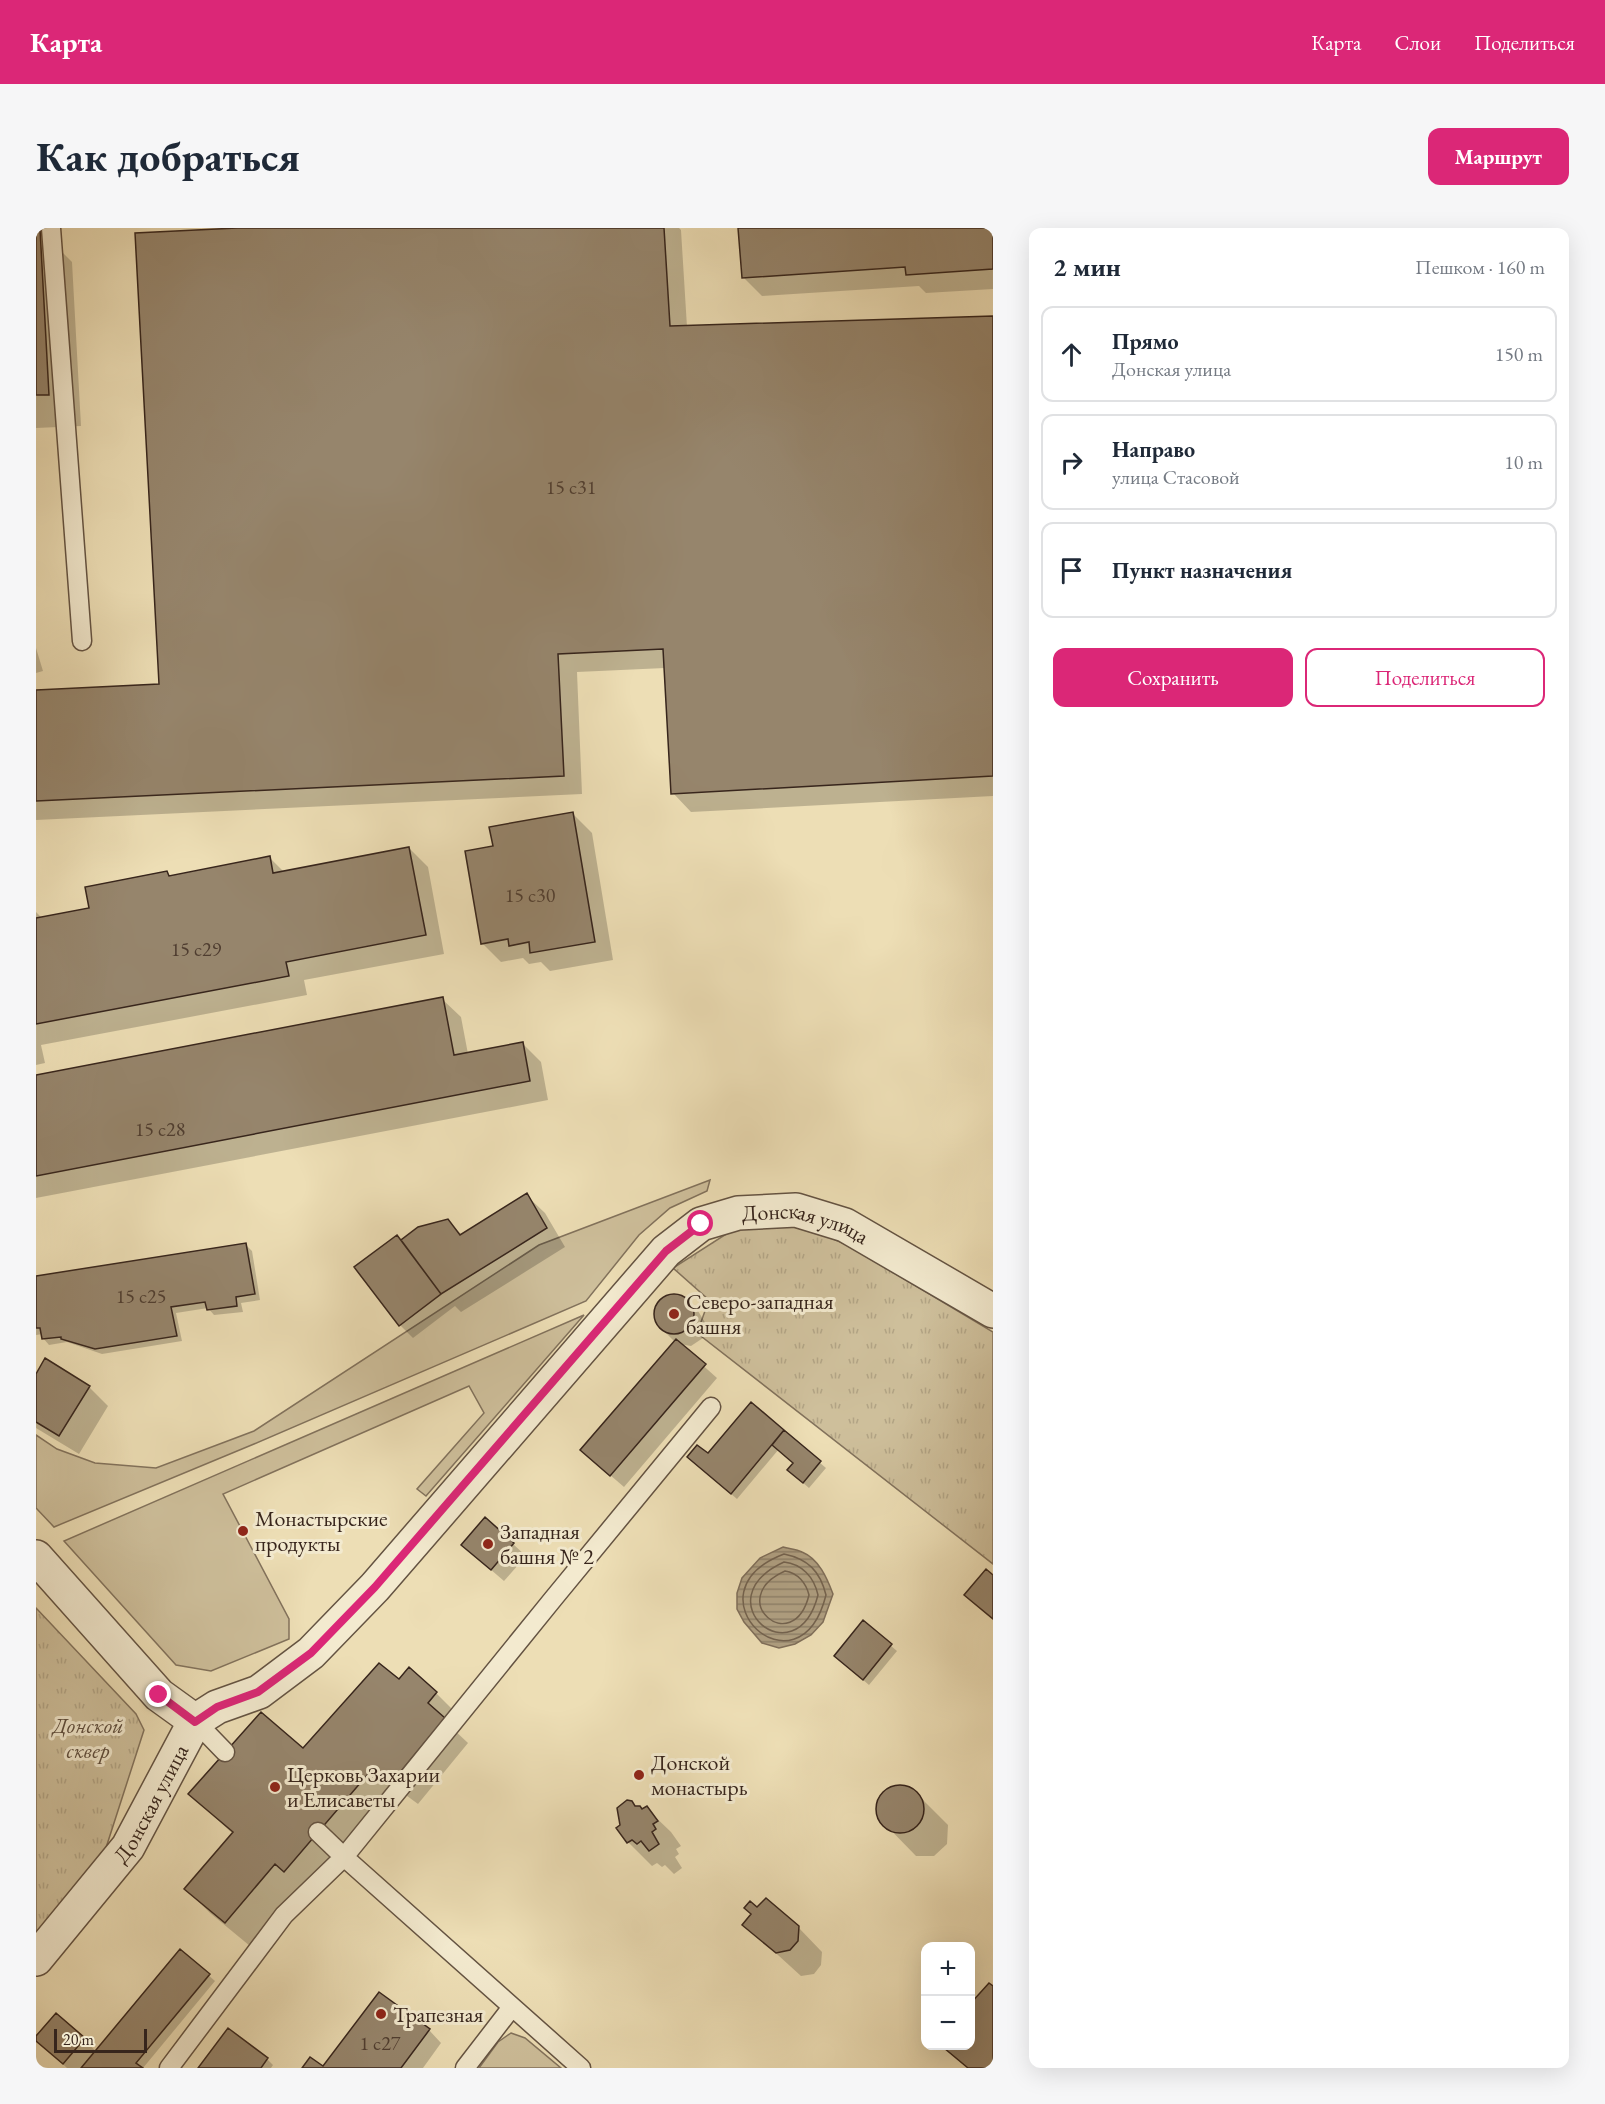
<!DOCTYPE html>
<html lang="ru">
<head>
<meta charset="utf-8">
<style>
	body { margin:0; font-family:"EB Garamond",serif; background:#f6f6f7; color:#1f2937 }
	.controls { position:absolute; right:18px; bottom:18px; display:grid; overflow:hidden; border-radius:12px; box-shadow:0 6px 24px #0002 }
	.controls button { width:54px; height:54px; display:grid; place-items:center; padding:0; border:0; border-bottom:2px solid #e0e1e3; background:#fff; color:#1f2937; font:30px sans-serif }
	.scale { position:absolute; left:18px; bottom:15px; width:93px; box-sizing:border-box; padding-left:6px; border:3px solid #37251c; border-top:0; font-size:16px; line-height:21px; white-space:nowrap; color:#37251c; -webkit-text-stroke:4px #f3eacf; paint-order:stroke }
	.stop { position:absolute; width:18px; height:18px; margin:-14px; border:4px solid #db2777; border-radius:50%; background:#fff }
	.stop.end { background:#db2777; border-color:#fff; box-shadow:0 2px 6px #0008 }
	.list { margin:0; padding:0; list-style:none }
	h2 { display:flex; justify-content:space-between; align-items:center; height:78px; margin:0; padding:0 24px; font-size:26px }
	h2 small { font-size:20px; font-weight:400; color:#747a83 }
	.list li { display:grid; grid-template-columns:39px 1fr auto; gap:18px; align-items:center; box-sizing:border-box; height:96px; margin:0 12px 12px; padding:0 12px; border:2px solid #e0e1e3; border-radius:12px }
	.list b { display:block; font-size:22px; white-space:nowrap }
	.list p { margin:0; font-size:20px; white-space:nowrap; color:#747a83 }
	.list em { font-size:20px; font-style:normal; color:#747a83 }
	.actions { display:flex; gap:12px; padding:18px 24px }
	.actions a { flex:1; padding:14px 0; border:2px solid #db2777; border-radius:12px; text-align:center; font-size:21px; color:#db2777 }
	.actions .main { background:#db2777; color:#fff }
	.icon { flex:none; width:33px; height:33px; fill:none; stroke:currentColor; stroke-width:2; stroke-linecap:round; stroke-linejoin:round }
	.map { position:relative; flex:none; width:957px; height:1840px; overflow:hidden; border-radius:12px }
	header { display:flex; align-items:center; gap:36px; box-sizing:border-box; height:84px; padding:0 30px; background:#db2777; color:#fff }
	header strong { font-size:28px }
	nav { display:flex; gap:33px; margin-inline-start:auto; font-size:21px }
	.intro { display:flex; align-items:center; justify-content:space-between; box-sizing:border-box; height:144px; padding:0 36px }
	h1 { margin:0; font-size:42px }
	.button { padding:15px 27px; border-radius:12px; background:#db2777; color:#fff; font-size:21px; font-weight:700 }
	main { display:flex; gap:36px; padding:0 36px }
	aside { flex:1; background:#fff; border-radius:12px; box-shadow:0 6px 24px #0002 }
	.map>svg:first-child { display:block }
</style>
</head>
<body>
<header>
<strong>Карта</strong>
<nav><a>Карта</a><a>Слои</a><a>Поделиться</a></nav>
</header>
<div class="intro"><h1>Как добраться</h1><a class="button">Маршрут</a></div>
<main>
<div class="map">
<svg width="957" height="1840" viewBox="0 0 957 1840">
	<defs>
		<pattern id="park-tufts" width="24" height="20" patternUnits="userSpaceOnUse" patternTransform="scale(1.5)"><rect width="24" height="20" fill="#cebf9b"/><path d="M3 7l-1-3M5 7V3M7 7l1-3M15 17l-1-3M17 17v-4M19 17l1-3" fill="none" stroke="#b2a485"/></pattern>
		<pattern id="water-rules" width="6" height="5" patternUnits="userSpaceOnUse" patternTransform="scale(1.5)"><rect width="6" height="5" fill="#af9f81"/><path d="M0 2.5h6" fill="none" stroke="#8f8169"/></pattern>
	</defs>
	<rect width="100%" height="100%" fill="#eddeb5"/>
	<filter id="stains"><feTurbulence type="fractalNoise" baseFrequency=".00333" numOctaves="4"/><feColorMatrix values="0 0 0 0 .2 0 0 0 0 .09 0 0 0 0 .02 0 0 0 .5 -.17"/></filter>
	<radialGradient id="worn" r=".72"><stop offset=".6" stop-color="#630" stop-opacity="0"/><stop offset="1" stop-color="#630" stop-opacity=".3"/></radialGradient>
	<path fill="#cebf9b" stroke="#82725c" stroke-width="1.5" d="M674 952 671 963 634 980 603 1007 550 1073 218 1216 18 1299 0 1280V1207L21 1221 59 1235 120 1240 218 1203 503 1017Z
		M548 1087 390 1268 381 1261 448 1185 433 1158 187 1266 253 1391V1411L175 1443 140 1437 28 1313Z
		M475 1805 489 1810 525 1840H443L462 1814Z"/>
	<path fill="url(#park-tufts)" stroke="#82725c" stroke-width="1.5" d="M769 998 813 1018 957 1104V1336L661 1105 673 1072 637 1040 698 1001Z
		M0 1380 100 1486 108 1502 67 1629 0 1705Z"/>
	<path fill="url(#water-rules)" stroke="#7f6e59" stroke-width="1.5" d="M747 1319C753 1321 760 1321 766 1324 783 1331 791 1350 797 1366L787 1394 775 1407 759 1416 743 1420 726 1415 708 1394 701 1381V1365L706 1350 724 1330Z"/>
	<path fill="#0003" d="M236 0H643L645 2 651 99 957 90V568L655 584 637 565 629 440 541 444 546 566 0 592V464L124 457Z
		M704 0H957V61L890 65 883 58 726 68 707 49Z
		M4 2 36 34 45 198 0 200V3Z
		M0 420 7 443 0 445Z
		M537 586 556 605 577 732 514 743 505 734 493 736 487 730 465 734 446 715 458 620Z
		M373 620 392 639 408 726 268 752 271 767 5 817 9 835 0 837V684L7 691 55 681 131 644 135 649 234 630 248 644Z
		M406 771 425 789 432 826 486 815 505 834 512 872 0 970V849Z
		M490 967 509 985 529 1019 425 1084 419 1078 377 1110 364 1097 365 1014 383 1000 411 992 427 1008Z
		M210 1017 216 1023 224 1072 205 1075 207 1084 178 1087 172 1080 140 1085 146 1113 66 1126 31 1114 13 1117 7 1110V1106L0 1107V1049Z
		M634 1067 649 1070 662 1083 670 1096 667 1110 655 1118 643 1116 681 1150 588 1259 559 1234 639 1114 627 1102 619 1089 622 1075Z
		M10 1133 53 1159 72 1178 43 1226 0 1200V1149Z
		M715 1176 790 1240 773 1260 759 1248V1235L743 1221 701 1271 659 1235 672 1228Z
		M477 1316 490 1328 468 1353 440 1329Z
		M828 1395 861 1423 833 1457 806 1434Z
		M400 1465 424 1489 415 1499 432 1515 382 1576 363 1562 273 1667 263 1659 214 1718 174 1685 150 1661 197 1606 154 1566 268 1522Z
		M856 1558 874 1559 912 1597 911 1616 898 1628H880L842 1589V1571Z
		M600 1579 606 1583 610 1580 635 1604 645 1618 640 1621 643 1626 639 1629 646 1640 638 1646 629 1637 626 1639 621 1635 616 1638 592 1614 582 1600Z
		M721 1682 762 1699 786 1724 785 1737 778 1746 765 1748 708 1696Z
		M145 1723 179 1753 107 1840H31L0 1811 20 1787 61 1824Z
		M192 1802 231 1831 237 1837 235 1840H164Z
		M393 1802 405 1815 387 1840H288Z"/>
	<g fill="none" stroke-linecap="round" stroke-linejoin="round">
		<path stroke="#73624e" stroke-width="1.5" d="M748 1326C772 1331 784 1343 790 1367 763 1474 646 1365 748 1326Z
			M748 1334C766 1336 778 1349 782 1367 760 1452 665 1372 748 1334Z
			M749 1343C762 1345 770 1355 773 1367 757 1431 687 1371 749 1343Z"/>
	</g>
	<path fill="#96856c" stroke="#37251c" stroke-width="1.5" d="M201 0H628L634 98 957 88V548L635 566 627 421 522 426 528 548 0 573V462L123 456 99 5Z
		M702 0H957V41L870 47 869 39 706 50Z
		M0 1H4L13 167H0Z
		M537 584 559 714 494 725 493 714 473 718 472 711 445 716 429 623 457 618 453 599Z
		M373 619 390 707 250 734 253 748 0 796V690L53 680 49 659 131 643 133 648 234 628 237 645Z
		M407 769 418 827 487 814 494 853 0 948V847Z
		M491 965 511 1000 405 1066 365 1012 382 999 412 991 424 1007Z
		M361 1007 405 1066 363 1098 318 1039Z
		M210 1015 219 1066 200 1069 201 1078 171 1082 169 1074 135 1079 141 1108 59 1121 25 1111V1109L6 1111 4 1100H0V1048Z
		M618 1086a20 20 0 1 1 40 0a20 20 0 1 1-40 0Z
		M640 1111 670 1136 574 1248 544 1222Z
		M9 1130 54 1158 23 1208 0 1194V1146Z
		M715 1174 748 1202 695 1266 651 1229 661 1217 672 1225Z
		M748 1202 785 1233 767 1255 751 1242 757 1235 736 1217Z
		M449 1289 478 1315 455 1342 425 1317Z
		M950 1341 957 1347V1391L928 1367Z
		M827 1392 856 1416 827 1452 798 1428Z
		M343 1435 363 1451 373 1439 401 1464 392 1475 409 1490 357 1553 338 1539 248 1644 239 1636 189 1695 148 1661 197 1604 152 1566 225 1484 267 1520Z
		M840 1581a24 24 0 1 1 48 0a24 24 0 1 1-48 0Z
		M591 1572 596 1573 599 1578H604L606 1581 611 1578 622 1593 617 1596 620 1601 616 1604 623 1616 613 1623 605 1613 601 1616 596 1612 591 1615 580 1600 584 1597 581 1580Z
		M730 1670 763 1698 762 1713 754 1722 740 1725 706 1697 715 1686 708 1680 714 1673 721 1679Z
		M144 1721 174 1746 100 1835 107 1840H45Z
		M953 1755 957 1758V1840H932L908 1820 910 1818H934V1776Z
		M343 1764 394 1801 365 1840H266L274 1829 287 1838Z
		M20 1785 49 1810 27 1836 0 1813V1808Z
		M192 1800 232 1830 225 1840H162Z"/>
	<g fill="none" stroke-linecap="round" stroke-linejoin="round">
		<defs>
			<path id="service" d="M15 0 46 413
				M159 1493 189 1524
				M282 1604 308 1629 517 1371 675 1179
				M133 1840 248 1687 308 1629 545 1840
				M429 1840 476 1779"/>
			<g id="minor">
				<path d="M0 1329 123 1467 159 1493"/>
				<path id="s1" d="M0 1731 92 1619 159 1493 181 1479 223 1464 275 1425 339 1359 630 1023 665 996 702 985 760 982 809 997 957 1083"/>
			</g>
		</defs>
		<use href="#service" stroke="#645342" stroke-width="21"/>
		<use href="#minor" stroke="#645342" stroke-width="36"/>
		<use href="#service" stroke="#f3eacf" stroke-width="18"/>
		<use href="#minor" stroke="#f3eacf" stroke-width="33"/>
	</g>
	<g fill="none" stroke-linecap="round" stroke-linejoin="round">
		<path stroke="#db2777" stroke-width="8" d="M123 1467 159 1494 181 1479 222 1464 275 1425 339 1359 630 1023 665 996"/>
	</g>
	<g fill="#8f2418" stroke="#f3eacf" stroke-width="2">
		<circle cx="638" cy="1086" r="6"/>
		<circle cx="207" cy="1303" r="6"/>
		<circle cx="452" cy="1316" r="6"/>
		<circle cx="603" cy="1547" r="6"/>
		<circle cx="239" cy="1559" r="6"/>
		<circle cx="345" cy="1786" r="6"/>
	</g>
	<g text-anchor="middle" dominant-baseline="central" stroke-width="6" stroke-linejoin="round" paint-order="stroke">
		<g font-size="20" fill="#4f3d30">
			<text x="535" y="259">15 с31</text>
			<text x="494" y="667">15 с30</text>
			<text x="160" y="721">15 с29</text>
			<text x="124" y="901">15 с28</text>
			<text x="105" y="1068">15 с25</text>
			<text x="344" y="1815">1 с27</text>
		</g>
		<g font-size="22" fill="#37251c" stroke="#f3eacf">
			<text stroke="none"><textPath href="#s1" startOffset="1112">Донская улица</textPath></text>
			<text stroke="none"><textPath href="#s1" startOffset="194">Донская улица</textPath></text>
		</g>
		<g font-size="22" fill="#37251c" stroke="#f3eacf" text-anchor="start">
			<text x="650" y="1073">Северо-западная<tspan x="650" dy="25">башня</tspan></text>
			<text x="219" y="1290">Монастырские<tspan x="219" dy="25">продукты</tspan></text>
			<text x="464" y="1303">Западная<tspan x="464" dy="25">башня № 2</tspan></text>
			<text x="615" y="1534">Донской<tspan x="615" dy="25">монастырь</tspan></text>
			<text x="251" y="1546">Церковь Захарии<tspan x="251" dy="25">и Елисаветы</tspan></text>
			<text x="357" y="1786">Трапезная</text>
		</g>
		<g font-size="22" font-style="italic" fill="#5d4c3c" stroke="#f3eacf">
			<text x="52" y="1497">Донской<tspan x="52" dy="25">сквер</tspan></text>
		</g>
	</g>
	<rect width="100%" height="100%" filter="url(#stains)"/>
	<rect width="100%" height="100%" fill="url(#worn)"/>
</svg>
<div class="controls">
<button>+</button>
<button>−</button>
</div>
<div class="scale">20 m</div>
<div class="stop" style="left:665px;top:996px"></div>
<div class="stop end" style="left:123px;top:1467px"></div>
</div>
<aside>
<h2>2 мин<small>Пешком · 160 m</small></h2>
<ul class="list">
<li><svg class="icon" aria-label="ahead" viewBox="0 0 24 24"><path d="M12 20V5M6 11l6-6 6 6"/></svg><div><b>Прямо</b><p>Донская улица</p></div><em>150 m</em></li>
<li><svg class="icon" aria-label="right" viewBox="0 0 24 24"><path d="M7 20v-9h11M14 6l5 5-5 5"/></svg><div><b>Направо</b><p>улица Стасовой</p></div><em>10 m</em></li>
<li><svg class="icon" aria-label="arrive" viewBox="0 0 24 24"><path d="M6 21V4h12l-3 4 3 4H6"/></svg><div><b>Пункт назначения</b></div></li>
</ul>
<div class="actions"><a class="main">Сохранить</a><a>Поделиться</a></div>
</aside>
</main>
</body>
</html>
